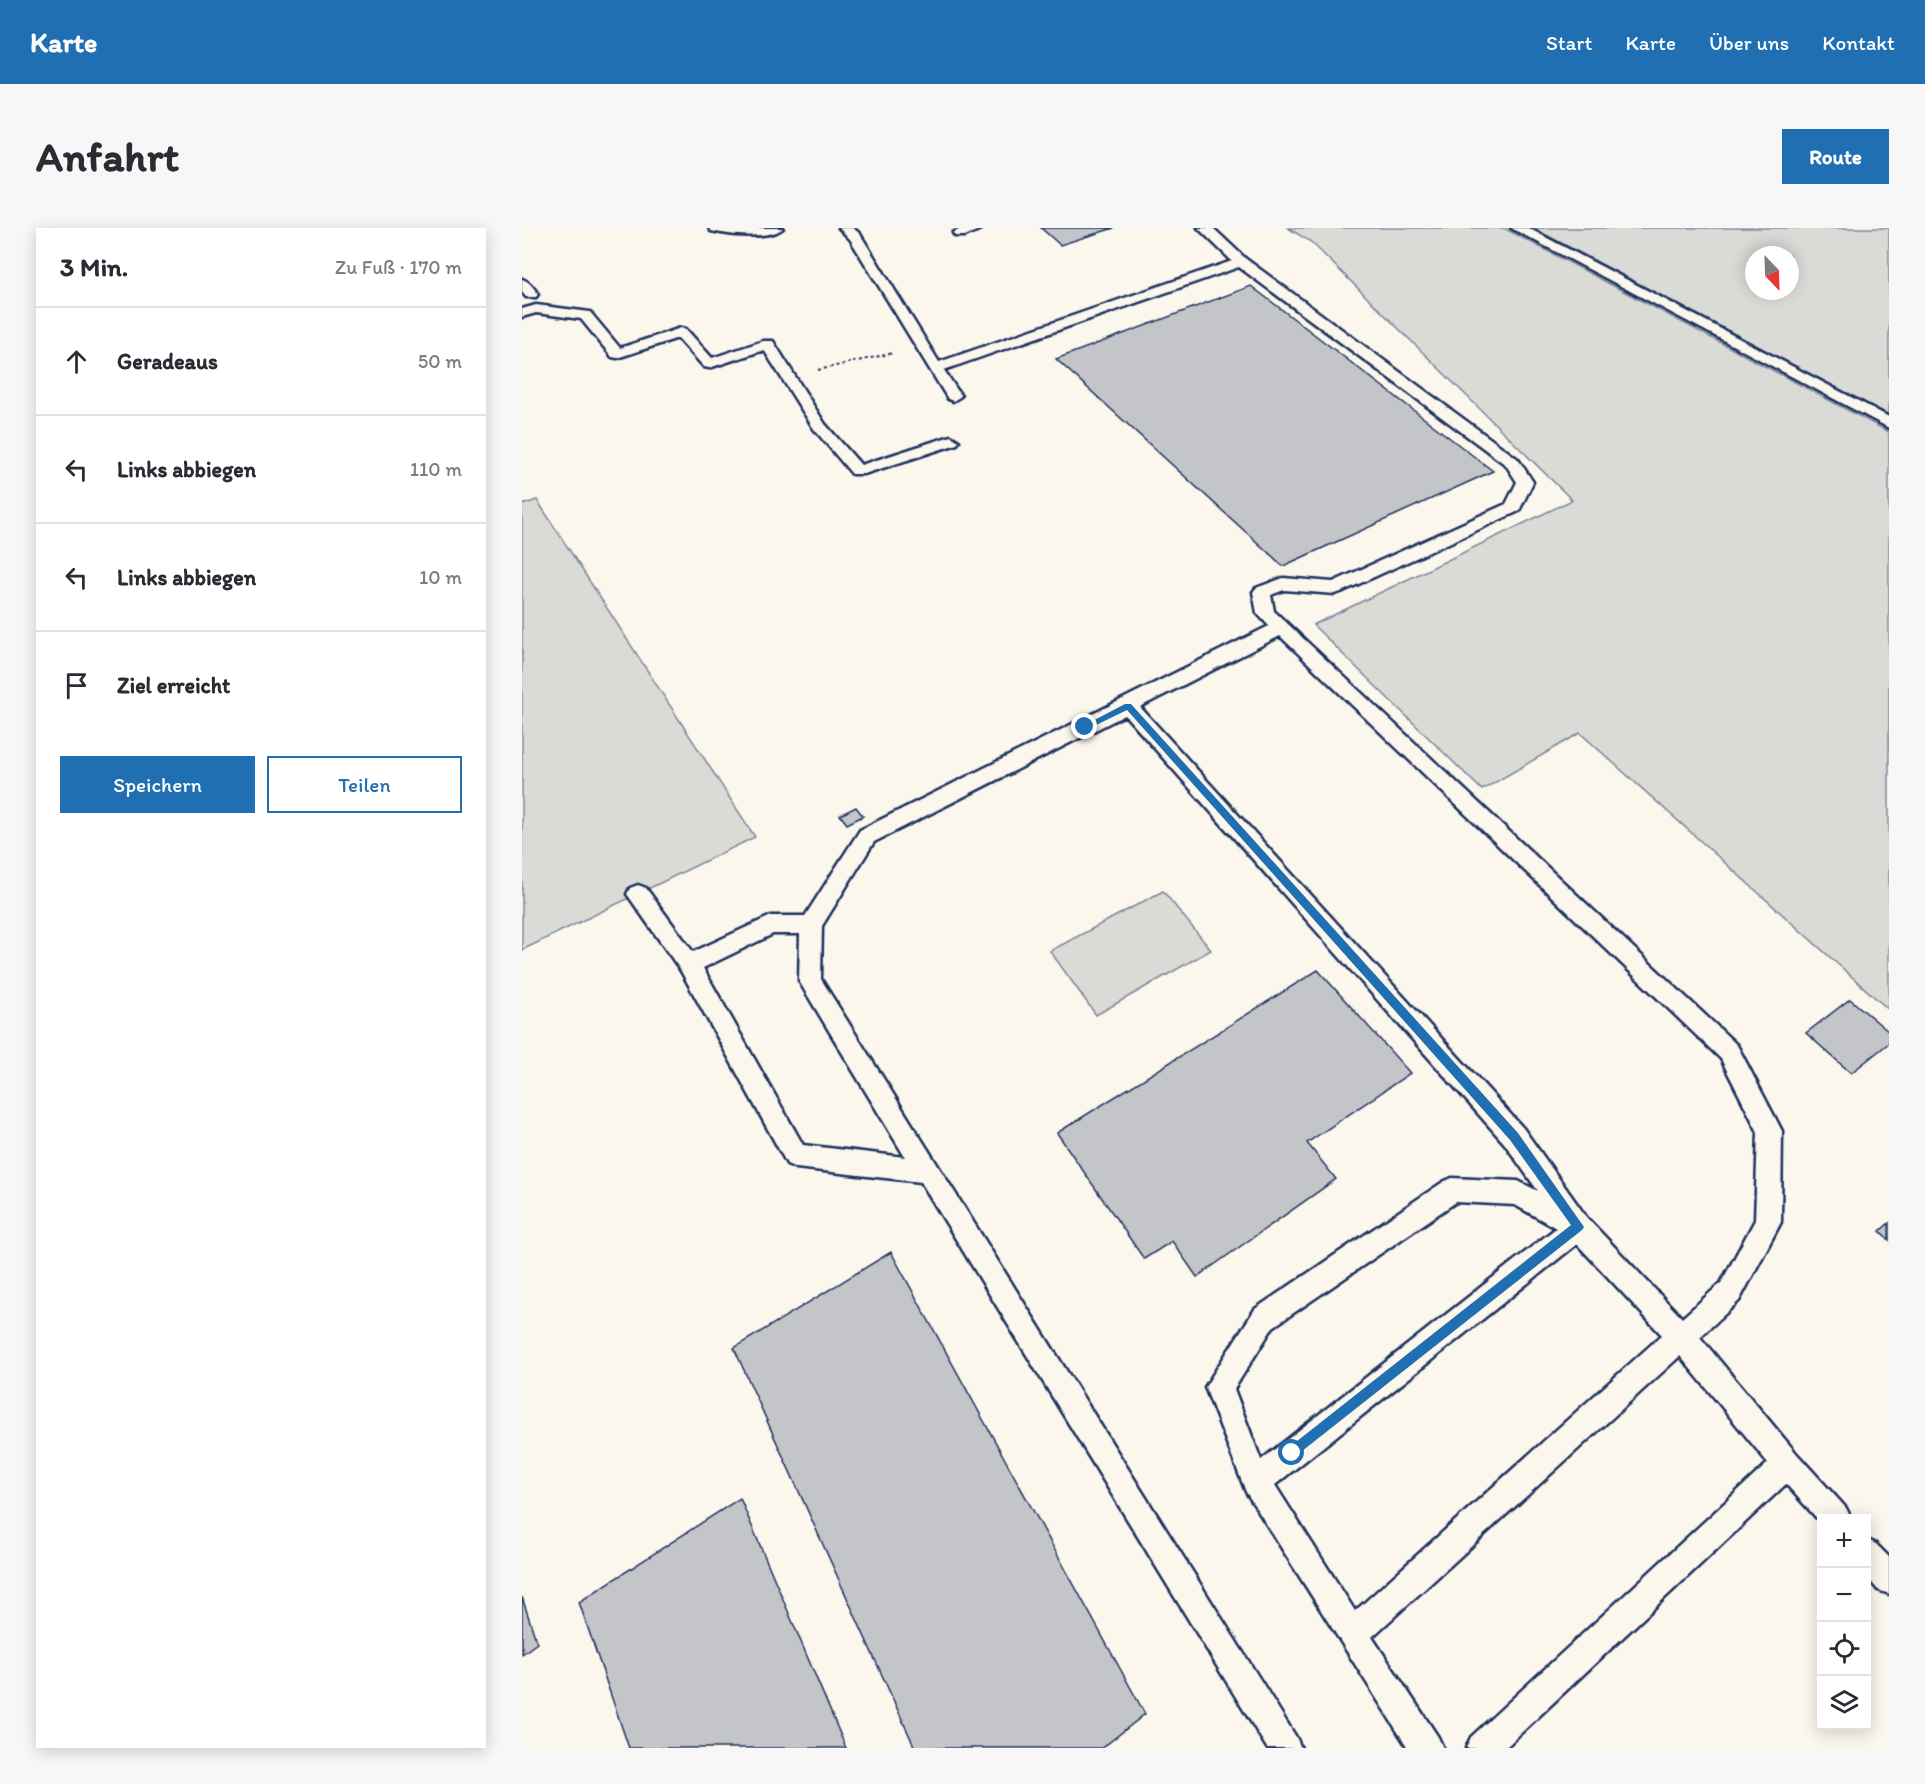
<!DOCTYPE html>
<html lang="de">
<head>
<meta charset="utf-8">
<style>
	body { margin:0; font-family:Itim,sans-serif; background:#f7f7f7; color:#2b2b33 }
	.controls { position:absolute; right:18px; bottom:18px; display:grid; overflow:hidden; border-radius:0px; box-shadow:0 3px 15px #0003 }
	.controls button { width:54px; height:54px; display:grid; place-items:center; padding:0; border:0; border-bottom:2px solid #e1e1e2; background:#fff; color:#2b2b33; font:30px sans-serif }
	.compass { position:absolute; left:1223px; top:18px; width:54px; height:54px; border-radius:50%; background:#fff; box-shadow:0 3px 15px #0003; rotate:157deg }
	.stop { position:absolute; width:18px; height:18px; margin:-14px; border:4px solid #1f6fb2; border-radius:50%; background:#fff }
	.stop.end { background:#1f6fb2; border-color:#fff; box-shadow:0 2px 6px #0008 }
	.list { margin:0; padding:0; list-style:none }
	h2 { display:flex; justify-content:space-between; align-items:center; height:78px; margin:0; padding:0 24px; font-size:26px }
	h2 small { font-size:20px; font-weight:400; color:#7c7c81 }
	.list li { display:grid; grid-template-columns:39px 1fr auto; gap:18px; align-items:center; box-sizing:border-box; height:108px; padding:0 24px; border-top:2px solid #e1e1e2 }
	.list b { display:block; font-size:22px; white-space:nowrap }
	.list em { font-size:20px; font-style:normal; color:#7c7c81 }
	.actions { display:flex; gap:12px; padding:18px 24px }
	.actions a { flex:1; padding:14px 0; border:2px solid #1f6fb2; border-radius:0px; text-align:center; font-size:21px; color:#1f6fb2 }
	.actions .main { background:#1f6fb2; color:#fff }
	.icon { flex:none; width:33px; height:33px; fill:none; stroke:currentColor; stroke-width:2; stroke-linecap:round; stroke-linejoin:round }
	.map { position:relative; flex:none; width:1367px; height:1520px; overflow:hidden; border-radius:0px }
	header { display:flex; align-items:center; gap:36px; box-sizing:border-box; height:84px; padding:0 30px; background:#1f6fb2; color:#fff }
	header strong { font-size:28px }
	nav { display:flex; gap:33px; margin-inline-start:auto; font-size:21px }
	.intro { display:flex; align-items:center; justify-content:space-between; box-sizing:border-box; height:144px; padding:0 36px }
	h1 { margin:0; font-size:42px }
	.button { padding:15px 27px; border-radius:0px; background:#1f6fb2; color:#fff; font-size:21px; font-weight:700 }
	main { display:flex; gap:36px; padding:0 36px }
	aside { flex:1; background:#fff; border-radius:0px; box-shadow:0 3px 15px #0003 }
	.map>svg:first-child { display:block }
</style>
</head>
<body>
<header>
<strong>Karte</strong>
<nav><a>Start</a><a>Karte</a><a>Über uns</a><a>Kontakt</a></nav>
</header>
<div class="intro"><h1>Anfahrt</h1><a class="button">Route</a></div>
<main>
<aside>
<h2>3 Min.<small>Zu Fuß · 170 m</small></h2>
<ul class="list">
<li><svg class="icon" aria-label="ahead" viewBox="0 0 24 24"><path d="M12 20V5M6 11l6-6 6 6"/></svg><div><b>Geradeaus</b></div><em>50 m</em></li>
<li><svg class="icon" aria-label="left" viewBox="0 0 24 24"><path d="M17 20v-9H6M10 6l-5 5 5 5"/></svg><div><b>Links abbiegen</b></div><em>110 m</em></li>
<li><svg class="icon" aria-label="left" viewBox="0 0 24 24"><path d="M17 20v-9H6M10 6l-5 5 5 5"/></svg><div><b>Links abbiegen</b></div><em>10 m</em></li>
<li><svg class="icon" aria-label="arrive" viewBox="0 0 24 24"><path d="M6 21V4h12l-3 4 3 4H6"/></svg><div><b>Ziel erreicht</b></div></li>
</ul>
<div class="actions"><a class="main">Speichern</a><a>Teilen</a></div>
</aside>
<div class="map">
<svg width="1367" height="1520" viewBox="0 0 1367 1520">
	<rect width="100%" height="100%" fill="#fbf7ec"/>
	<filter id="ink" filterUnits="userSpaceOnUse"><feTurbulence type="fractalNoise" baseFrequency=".0167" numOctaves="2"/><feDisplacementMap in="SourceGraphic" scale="12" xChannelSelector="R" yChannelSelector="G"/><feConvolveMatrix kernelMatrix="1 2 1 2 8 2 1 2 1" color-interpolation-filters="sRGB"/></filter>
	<g filter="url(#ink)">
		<path fill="#dadad7" stroke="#7a849a" stroke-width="1.5" fill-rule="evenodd" d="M766 0H982L1367 204V782L1058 505 960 562 791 397 1050 272 789 14Z
			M1011 0H1367V187ZM1232 27H1268V63H1232Z
			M15 272 233 609 0 722V277Z
			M641 663 689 722 574 787 528 723Z"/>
		<path fill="#c3c5c9" stroke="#1b2f5e" stroke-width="1.5" d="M519 0H592L538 17Z
			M729 58 971 243 761 338 534 131Z
			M334 579 341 588 325 596 318 587Z
			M796 742 888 845 785 915 814 951 675 1049 650 1013 622 1031 535 905Z
			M1328 771 1367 804V815L1329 845 1284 805Z
			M1367 995V1012L1358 1003Z
			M369 1024 623 1486 580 1520H393L212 1120Z
			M218 1270 324 1520H107L57 1374Z
			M0 1369 15 1415 0 1426Z"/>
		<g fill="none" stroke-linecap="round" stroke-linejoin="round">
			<defs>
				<path id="lane" d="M187 0H261C248 12 206 7 189 3Z
					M317 0H331L338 6 417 134 710 33 676 0H691L724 31 996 231 1011 254 997 283 819 364 813 366 762 362 749 367 752 383 1215 817 1260 903 1259 994 1217 1073 1178 1109 1275 1226 1324 1280 1329 1290H1300V1296L1264 1256 983 1520H944L949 1509 1246 1235 1158 1128 850 1409 916 1509 921 1520H886L724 1264 683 1159 733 1081 921 954 930 950 996 953 1016 963 983 916 603 487 352 614 300 698 299 751 774 1509 779 1520H745L399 954 274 940 265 936 159 743 105 666 108 660 116 657 124 660 171 724 249 688H283L338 602 747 398 735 385 731 364 734 360 761 350 811 354 984 276 995 254 984 237 717 39 422 142 439 168 431 173 426 171 328 11ZM758 408 1199 831 1236 904 1233 992 1199 1055 1160 1090 1065 990 1001 900 618 479ZM251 706H278L277 753 383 929 281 917 181 740ZM934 974 993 977 1034 1000 739 1232 712 1161 751 1099ZM1055 1016 1140 1107 833 1383 753 1257Z
					M440 0H461L443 8H433L431 5Z
					M989 0H1006L1367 189V200Z
					M0 51C7 53 12 60 16 66L14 69H4L0 64Z
					M14 77 68 84 98 120 159 100 164 101 190 130 241 113H251L303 196 339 237 429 208 437 213 435 216 342 246H330L292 201 242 122 187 140 182 139 156 110 95 130 90 129 59 91 14 85 0 89V81Z
					M1344 1311 1354 1316 1367 1329V1366L1356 1362 1344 1348Z"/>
			</defs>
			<use href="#lane" stroke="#1b2f5e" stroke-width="5"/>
			<path stroke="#1b2f5e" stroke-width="2" stroke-dasharray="3 3" stroke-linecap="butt" d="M296 142 371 125"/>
			<use href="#lane" fill="#fbf7ec" fill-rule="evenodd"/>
		</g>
	</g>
	<path fill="#1f6fb2" d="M603 476H609L996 905 1062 999 1060 1002 770 1231 764 1225 765 1221 1049 997 988 912 605 482 566 501 559 499Z"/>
</svg>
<div class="controls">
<button>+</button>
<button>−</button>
<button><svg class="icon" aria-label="locate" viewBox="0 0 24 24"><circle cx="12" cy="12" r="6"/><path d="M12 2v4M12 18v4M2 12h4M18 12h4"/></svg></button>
<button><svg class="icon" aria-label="layers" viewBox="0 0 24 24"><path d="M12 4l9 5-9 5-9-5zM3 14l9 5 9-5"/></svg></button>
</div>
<svg class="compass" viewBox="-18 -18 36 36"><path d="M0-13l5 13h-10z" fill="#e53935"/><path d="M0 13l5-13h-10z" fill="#7c7c81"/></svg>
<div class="stop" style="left:770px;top:1225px"></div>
<div class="stop end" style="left:563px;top:499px"></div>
</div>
</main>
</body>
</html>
